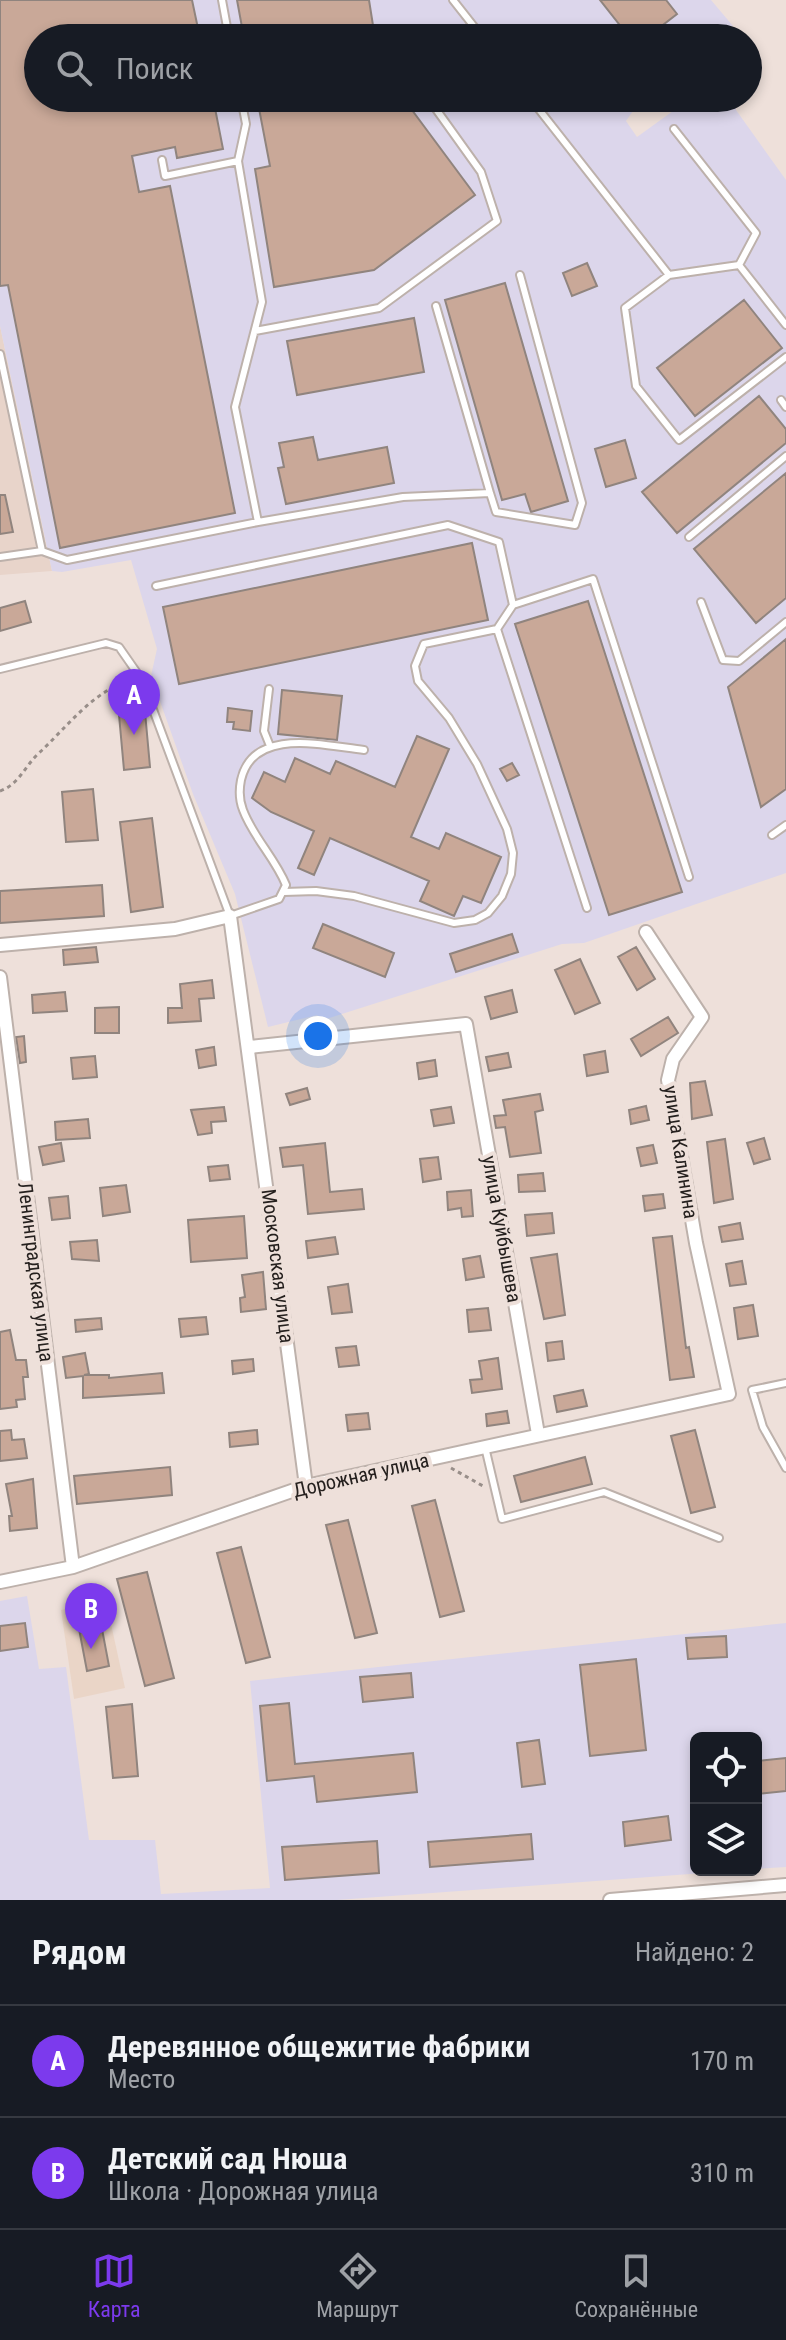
<!DOCTYPE html>
<html lang="ru">
<head>
<meta charset="utf-8">
<style>
	body { margin:0; font-family:"Roboto Condensed",sans-serif; background:#20242c; color:#f1f3f6 }
	.controls { position:absolute; right:24px; bottom:24px; display:grid; overflow:hidden; border-radius:12px; box-shadow:0 4px 12px #0003 }
	.controls button { width:72px; height:72px; display:grid; place-items:center; padding:0; border:0; border-bottom:2px solid #363941; background:#171b24; color:#f1f3f6; font:40px sans-serif }
	.you { position:absolute; left:318px; top:1036px; width:28px; height:28px; margin:-20px; border:6px solid #fff; border-radius:50%; background:#1a73e8; box-shadow:0 0 0 12px #1a73e833 }
	.badge { display:grid; place-items:center; width:52px; height:52px; border-radius:50%; background:#7c3aed; color:#fff; font-size:26px; font-weight:700 }
	.pin { position:absolute; translate:-50% -66px; filter:drop-shadow(0 2px 4px #0008) }
	.pin::after { content:''; position:absolute; top:42px; width:28px; height:24px; background:inherit; clip-path:polygon(0 0,100% 0,50% 100%) }
	.list { margin:0; padding:0; list-style:none }
	h2 { display:flex; justify-content:space-between; align-items:center; height:104px; margin:0; padding:0 32px; font-size:34px }
	h2 small { font-size:26px; font-weight:400; color:#9ea1a6 }
	.list li { display:grid; grid-template-columns:52px 1fr auto; gap:24px; align-items:center; box-sizing:border-box; height:112px; padding:0 32px; border-top:2px solid #363941 }
	.list b { display:block; font-size:30px; white-space:nowrap }
	.list p { margin:0; font-size:26px; white-space:nowrap; color:#9ea1a6 }
	.list em { font-size:26px; font-style:normal; color:#9ea1a6 }
	.icon { flex:none; width:44px; height:44px; fill:none; stroke:currentColor; stroke-width:2; stroke-linecap:round; stroke-linejoin:round }
	.map { position:relative; flex:none; width:786px; height:1900px; overflow:hidden }
	.search { position:absolute; background:#171b24; box-shadow:0 4px 12px #0003; left:24px; right:24px; top:24px; height:88px; display:flex; align-items:center; gap:20px; box-sizing:border-box; padding:0 28px; border-radius:44px; color:#9ea1a6; font-size:30px }
	.sheet { height:328px; background:#171b24 }
	nav { display:flex; justify-content:space-around; align-items:center; box-sizing:border-box; height:112px; border-top:2px solid #363941; background:#171b24; font-size:22px; color:#9ea1a6 }
	nav a { display:grid; justify-items:center; gap:4px }
	nav .on { color:#7c3aed }
	.map>svg:first-child { display:block }
</style>
</head>
<body>
<div class="map">
<svg width="786" height="1900" viewBox="0 0 786 1900">
	<rect width="100%" height="100%" fill="#eee0da"/>
	<path fill="#e8d4ca" d="M0 326 52 571 0 575Z"/>
	<path fill="#dcd6eb" d="M0 0H711L733 26 695 38H38V98H622L633 111 626 121 637 137 680 106 685 98H734L736 110 786 180V873L584 943 562 944 323 1020 317 1015 268 1027 235 894 193 794 151 676 157 649 131 560 62 572 52 571 0 326Z
		M27 1596 39 1669 66 1667 89 1840H155L161 1894 270 1888 250 1681 786 1623V1867L756 1869V1738H696V1870H744L337 1900H0V1601Z"/>
	<path fill="#ead5c7" d="M106 1601 125 1688 74 1699 61 1610Z"/>
	<path fill="#c9a898" stroke="#90847e" stroke-width="2" d="M0 0H192L200 38H38V98H213L223 149 177 158 175 147 132 156 139 192 170 186 235 513 60 548 8 285 0 286Z
		M237 0H369L375 38H244Z
		M600 0H666L677 14 646 38H630Z
		M257 98H403L475 195 374 270 274 287 255 169 270 166Z
		M587 263 597 286 572 296 563 273Z
		M505 283 568 501 531 512 525 494 502 500 445 300Z
		M744 300 782 348 695 416 657 368Z
		M414 318 424 372 297 395 287 341Z
		M759 396 786 429V443L677 533 642 492Z
		M313 437 318 460 387 447 394 483 286 504 278 468 284 467 279 443Z
		M625 440 636 478 606 487 595 449Z
		M786 473V598L756 623 694 549Z
		M0 495H5L13 532 0 534Z
		M472 543 488 620 179 684 163 607Z
		M25 601 31 622 0 631V608Z
		M588 601 682 892 609 915 515 624Z
		M786 639V789L761 807 728 687Z
		M282 690 342 696 337 740 278 734Z
		M144 701 150 767 124 770 118 704Z
		M228 708 252 711 250 731 233 729 234 722H227Z
		M417 736 449 749 411 837 439 849 446 833 501 857 481 903 463 896 454 916 420 901 429 881 330 838 314 875 298 868 314 831 271 812 252 798 264 772 285 782 295 758 330 774 336 761 395 787Z
		M512 763 519 775 507 781 500 769Z
		M93 789 98 840 66 842 62 792Z
		M152 818 163 907 131 912 120 822Z
		M102 885 104 916 0 923V891Z
		M323 924 394 953 385 977 313 948Z
		M512 934 518 952 456 972 450 954Z
		M96 947 98 962 64 965 63 950Z
		M636 947 655 979 637 990 618 957Z
		M580 959 600 1003 575 1014 555 970Z
		M212 980 214 998 199 999 201 1021 168 1023V1008H182L180 984Z
		M512 990 517 1012 491 1019 485 997Z
		M65 992 67 1011 33 1013 32 995Z
		M119 1007V1033H95V1008Z
		M668 1017 678 1033 641 1056 631 1039Z
		M24 1036 26 1062 20 1063 16 1037Z
		M214 1047 216 1065 199 1068 196 1050Z
		M605 1051 608 1072 587 1076 584 1055Z
		M508 1053 511 1067 489 1071 486 1057Z
		M95 1056 97 1077 73 1079 71 1058Z
		M435 1060 437 1076 419 1079 417 1063Z
		M705 1081 712 1115 692 1119 690 1083Z
		M307 1088 310 1099 290 1105 286 1094Z
		M540 1094 543 1110 535 1112 541 1153 510 1157 505 1127 496 1128 494 1116 506 1115 503 1100Z
		M646 1106 649 1120 631 1124 629 1110Z
		M224 1107 226 1121 211 1122 212 1133 198 1135 191 1110Z
		M451 1107 454 1123 434 1126 431 1110Z
		M88 1119 90 1138 56 1140 55 1122Z
		M764 1138 770 1159 754 1164 747 1143Z
		M725 1139 733 1199 714 1203 707 1142Z
		M61 1143 64 1161 43 1165 39 1147Z
		M325 1143 330 1192 362 1189 364 1209 308 1214 303 1165 283 1167 280 1148Z
		M653 1145 657 1163 641 1166 637 1148Z
		M438 1157 441 1179 423 1182 420 1159Z
		M228 1165 230 1179 210 1181 208 1167Z
		M543 1173 545 1191 519 1192 518 1175Z
		M126 1185 130 1212 103 1216 100 1188Z
		M471 1190 473 1216 462 1217 461 1208 448 1210 447 1192Z
		M663 1194 665 1208 645 1211 643 1196Z
		M68 1196 70 1218 52 1220 49 1198Z
		M552 1213 554 1233 527 1236 525 1215Z
		M244 1216 247 1258 191 1262 188 1220Z
		M740 1223 743 1239 722 1242 719 1227Z
		M672 1236 686 1348 689 1347 694 1377 670 1380 653 1238Z
		M335 1237 338 1254 308 1258 306 1241Z
		M97 1240 99 1261 72 1259 70 1242Z
		M557 1254 565 1315 544 1319 531 1258Z
		M480 1256 484 1277 466 1280 463 1259Z
		M742 1261 746 1284 730 1286 726 1264Z
		M263 1272 266 1309 241 1312 240 1298 245 1297 242 1275Z
		M348 1284 352 1312 332 1314 328 1287Z
		M753 1305 758 1336 738 1339 734 1308Z
		M488 1308 491 1330 469 1332 467 1310Z
		M206 1317 208 1334 181 1337 179 1319Z
		M101 1318 102 1329 76 1332 75 1320Z
		M10 1330 16 1360H26L28 1377H23L25 1399 16 1400 17 1407 0 1409V1332Z
		M562 1341 564 1359 548 1361 546 1343Z
		M356 1346 359 1365 339 1367 336 1348Z
		M85 1353 89 1374 84 1375H109V1378L162 1373 164 1393 83 1398V1376L66 1378 63 1357Z
		M498 1358 502 1389 472 1393 470 1380 482 1379 479 1361Z
		M253 1359 254 1371 233 1374 232 1361Z
		M583 1390 587 1406 557 1412 554 1396Z
		M507 1411 509 1423 487 1426 486 1414Z
		M368 1413 370 1429 348 1431 346 1415Z
		M11 1430 12 1440 24 1439 27 1458 0 1461V1431Z
		M257 1430 258 1444 230 1447 229 1433Z
		M695 1430 715 1507 691 1513 671 1436Z
		M585 1457 592 1484 521 1502 514 1476Z
		M170 1467 172 1495 77 1504 74 1476Z
		M33 1479 37 1528 10 1531 9 1516H12L6 1484Z
		M435 1500 464 1611 440 1617 412 1506Z
		M348 1520 377 1633 355 1638 326 1525Z
		M241 1547 270 1657 246 1663 217 1553Z
		M147 1572 174 1678 145 1686 117 1579Z
		M98 1608 109 1666 87 1671 76 1613Z
		M25 1623 28 1647 0 1651V1626Z
		M726 1636 727 1657 688 1659 686 1638Z
		M636 1659 646 1750 590 1756 580 1665Z
		M411 1673 413 1697 363 1702 360 1677Z
		M289 1703 295 1764 413 1753 417 1792 317 1802 314 1776 267 1781 260 1706Z
		M132 1704 138 1776 113 1778 106 1707Z
		M539 1740 545 1784 522 1787 517 1743Z
		M786 1758V1791L756 1794V1761Z
		M668 1816 671 1840 625 1846 623 1822Z
		M531 1834 533 1859 430 1867 428 1842Z
		M377 1841 379 1873 285 1880 282 1847Z"/>
	<g fill="none" stroke-linecap="round" stroke-linejoin="round">
		<defs>
			<path id="service" d="M222 0 229 38
				M453 0 483 38
				M530 98 669 275 739 265 786 325
				M674 129 756 233 739 265
				M162 160 165 176 238 161
				M669 275 625 308 636 386 679 440 786 357
				M436 306 490 493
				M255 331 379 308 497 221 481 172 428 98
				M0 354 42 551 0 557
				M781 400 786 407
				M258 522 403 497 490 493 496 512 575 525 582 503 520 275
				M689 537 786 456
				M42 551 67 560 258 522 235 407 262 302 238 161 246 124 241 98
				M156 586 448 525 499 542 513 605
				M701 602 723 660 739 661 786 622
				M497 629 587 908
				M0 669 106 643 119 647 142 680 230 916 279 899 286 885C275 858 253 837 243 810 239 800 239 790 241 780 253 726 326 746 364 750
				M269 689 264 731 270 746
				M772 835 786 825
				M284 892 316 891 354 896 454 923 475 920 488 913 502 896 511 874 513 853 507 829 477 764 449 718 418 681 415 666 424 644 497 629 513 605 593 579 689 877
				M786 1383 752 1390 763 1427 786 1468
				M485 1447 502 1519 604 1492 719 1538"/>
			<path id="minor" d="M0 945 175 929 230 916 306 1486
				M0 977 73 1567
				M250 1047 466 1024 538 1434
				M0 1582 73 1567 306 1486 729 1394 696 1243 668 1080 673 1059 702 1017 646 932
				M610 1900 786 1885"/>
		</defs>
		<use href="#service" stroke="#bdb1ab" stroke-width="10"/>
		<use href="#minor" stroke="#bdb1ab" stroke-width="16"/>
		<path stroke="#988e89" stroke-width="3" stroke-dasharray="4 4" stroke-linecap="butt" d="M0 791C20 784 25 765 40 752 66 728 95 689 130 681
			M451 1468 483 1486"/>
		<use href="#service" stroke="#fff" stroke-width="6"/>
		<use href="#minor" stroke="#fff" stroke-width="12"/>
	</g>
	<g text-anchor="middle" dominant-baseline="central" stroke-width="8" stroke-linejoin="round" paint-order="stroke">
		<g font-size="20" fill="#25201e" stroke="#eee0da">
			<text transform="translate(681 1152) rotate(81)">улица Калинина</text>
			<text transform="translate(502 1229) rotate(80)">улица Куйбышева</text>
			<text transform="translate(278 1266) rotate(83)">Московская улица</text>
			<text transform="translate(36 1272) rotate(83)">Ленинградская улица</text>
			<text transform="translate(361 1475) rotate(-13)">Дорожная улица</text>
		</g>
	</g>
</svg>
<div class="controls">
<button><svg class="icon" aria-label="locate" viewBox="0 0 24 24"><circle cx="12" cy="12" r="6"/><path d="M12 2v4M12 18v4M2 12h4M18 12h4"/></svg></button>
<button><svg class="icon" aria-label="layers" viewBox="0 0 24 24"><path d="M12 4l9 5-9 5-9-5zM3 14l9 5 9-5"/></svg></button>
</div>
<div class="you"></div>
<div class="pin badge" style="left:134px;top:735px">A</div>
<div class="pin badge" style="left:91px;top:1649px">B</div>
<div class="search"><svg class="icon" aria-label="search" viewBox="0 0 24 24"><circle cx="10" cy="10" r="6"/><path d="M15 15l6 6"/></svg>Поиск</div>
</div>
<section class="sheet">
<h2>Рядом<small>Найдено: 2</small></h2>
<ul class="list">
<li><span class="badge">A</span><div><b>Деревянное общежитие фабрики</b><p>Место</p></div><em>170 m</em></li>
<li><span class="badge">B</span><div><b>Детский сад Нюша</b><p>Школа · Дорожная улица</p></div><em>310 m</em></li>
</ul>
</section>
<nav>
<a class="on"><svg class="icon" aria-label="map" viewBox="0 0 24 24"><path d="M3 6l6-2 6 2 6-2v14l-6 2-6-2-6 2zM9 4v14M15 6v14"/></svg>Карта</a>
<a><svg class="icon" aria-label="directions" viewBox="0 0 24 24"><path d="M12 3l9 9-9 9-9-9zM9 14v-3h6M13 9l2 2-2 2"/></svg>Маршрут</a>
<a><svg class="icon" aria-label="saved" viewBox="0 0 24 24"><path d="M7 4h10v16l-5-4-5 4z"/></svg>Сохранённые</a>
</nav>
</body>
</html>
